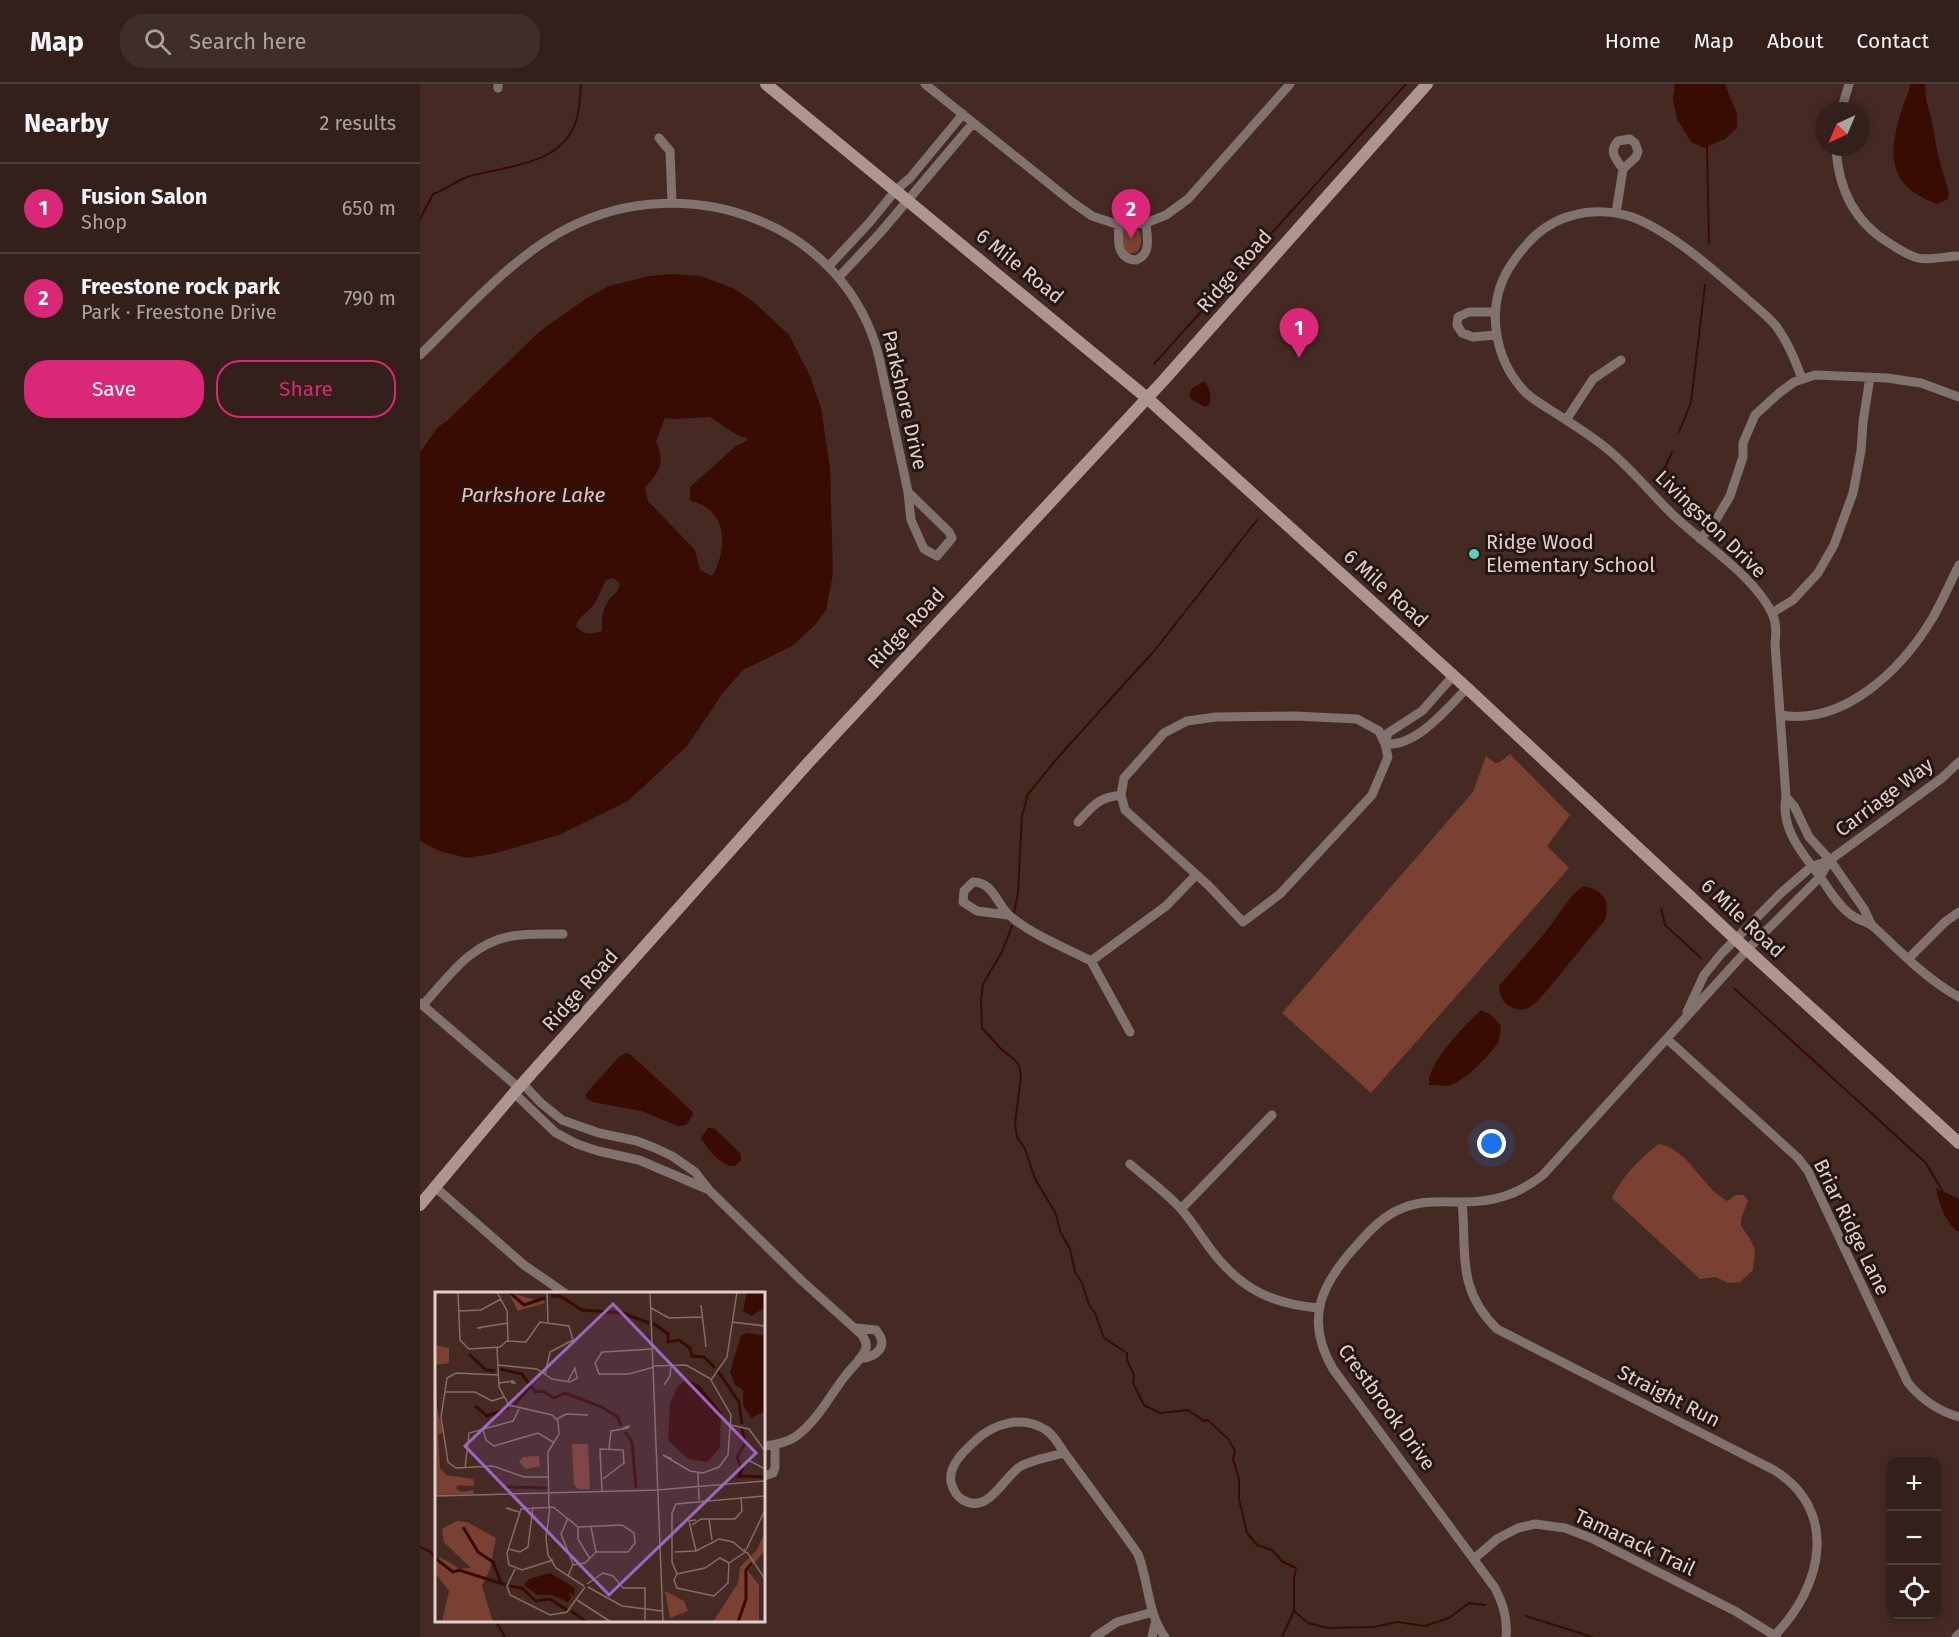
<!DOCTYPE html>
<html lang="en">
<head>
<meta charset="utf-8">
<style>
	body { margin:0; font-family:"Fira Sans",sans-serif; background:#3f2d27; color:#f1f3f6 }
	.controls { position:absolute; right:18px; bottom:18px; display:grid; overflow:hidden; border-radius:12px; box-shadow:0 3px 9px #0003 }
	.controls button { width:54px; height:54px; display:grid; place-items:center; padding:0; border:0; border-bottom:2px solid #4e3e39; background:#34201a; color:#f1f3f6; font:30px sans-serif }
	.compass { position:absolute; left:1395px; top:18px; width:54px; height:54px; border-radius:50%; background:#34201a; box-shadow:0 3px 9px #0003; rotate:224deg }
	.you { position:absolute; left:1072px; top:1060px; width:21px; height:21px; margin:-15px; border:4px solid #fff; border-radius:50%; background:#1a73e8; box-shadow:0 0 0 9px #1a73e833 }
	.badge { display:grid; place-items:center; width:39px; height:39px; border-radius:50%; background:#db2777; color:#fff; font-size:20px; font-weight:700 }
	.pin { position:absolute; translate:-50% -50px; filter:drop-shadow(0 2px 3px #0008) }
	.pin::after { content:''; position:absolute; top:32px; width:21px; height:18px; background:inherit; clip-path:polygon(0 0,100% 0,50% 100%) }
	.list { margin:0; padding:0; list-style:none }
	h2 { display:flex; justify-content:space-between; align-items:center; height:78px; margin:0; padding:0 24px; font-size:26px }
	h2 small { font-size:20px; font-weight:400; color:#a9a3a2 }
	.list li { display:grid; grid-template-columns:39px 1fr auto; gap:18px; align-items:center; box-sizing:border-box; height:90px; padding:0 24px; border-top:2px solid #4e3e39 }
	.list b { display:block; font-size:22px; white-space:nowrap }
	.list p { margin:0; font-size:20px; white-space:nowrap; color:#a9a3a2 }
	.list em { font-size:20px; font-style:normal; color:#a9a3a2 }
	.actions { display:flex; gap:12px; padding:18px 24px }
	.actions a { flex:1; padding:14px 0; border:2px solid #db2777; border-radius:24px; text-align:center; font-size:21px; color:#db2777 }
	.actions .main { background:#db2777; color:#fff }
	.icon { flex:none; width:33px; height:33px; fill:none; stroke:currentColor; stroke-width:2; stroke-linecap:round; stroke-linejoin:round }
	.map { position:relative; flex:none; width:1539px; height:1553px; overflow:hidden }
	header { display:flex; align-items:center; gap:36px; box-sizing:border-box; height:84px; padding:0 30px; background:#34201a; border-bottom:2px solid #4e3e39 }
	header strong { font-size:28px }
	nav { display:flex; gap:33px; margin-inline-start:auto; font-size:21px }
	.search { width:420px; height:54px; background:#3f2d27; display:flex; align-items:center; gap:15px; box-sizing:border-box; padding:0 21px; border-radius:24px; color:#a9a3a2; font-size:22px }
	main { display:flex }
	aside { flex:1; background:#34201a }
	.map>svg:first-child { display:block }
</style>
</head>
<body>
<header>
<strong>Map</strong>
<div class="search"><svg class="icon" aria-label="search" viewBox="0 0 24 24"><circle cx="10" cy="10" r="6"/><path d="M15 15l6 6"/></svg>Search here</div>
<nav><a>Home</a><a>Map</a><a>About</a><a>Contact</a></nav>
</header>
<main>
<aside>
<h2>Nearby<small>2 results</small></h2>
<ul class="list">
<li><span class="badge">1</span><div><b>Fusion Salon</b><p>Shop</p></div><em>650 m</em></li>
<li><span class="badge">2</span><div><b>Freestone rock park</b><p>Park · Freestone Drive</p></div><em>790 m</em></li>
</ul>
<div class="actions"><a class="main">Save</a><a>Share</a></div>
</aside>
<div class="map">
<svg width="1539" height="1553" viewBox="0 0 1539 1553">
	<rect width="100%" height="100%" fill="#452a23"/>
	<path fill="#7a4133" d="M715 143C723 149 723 161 717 168L708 170 704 167 701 149 703 145Z
		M1090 670 1150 731 1127 762 1149 784 951 1009 862 929 1053 708 1066 672 1075 679 1080 678Z
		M1239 1060C1270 1066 1281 1103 1307 1117L1316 1111H1323L1328 1116 1321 1135V1142L1330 1155 1335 1166 1333 1186 1320 1198 1308 1199 1296 1193 1280 1195 1192 1114C1201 1094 1221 1073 1239 1060Z"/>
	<path fill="#380c03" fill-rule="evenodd" d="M1255 0H1305L1317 30V44L1305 55 1284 64 1271 58 1257 35 1253 15Z
		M1490 0H1505L1506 16 1511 33 1518 71 1529 109 1528 115 1517 120C1465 101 1468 68 1483 22 1485 14 1490 8 1490 0Z
		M253 190 281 192 313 204 334 218 369 251 390 292 401 324 410 384 413 490 406 526 394 542 372 562 323 586 303 609 267 662 208 717 139 751 72 770 48 774 22 768 0 757V368L18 343 28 336 120 247 167 214 189 202 229 192ZM290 333 319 352 327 354 328 356 316 362 270 403V416C275 419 283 420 287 424 309 439 304 473 292 492L280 486 275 466 228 417 225 404C241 384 245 382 236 357L245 334 256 335ZM193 494 200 499C198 511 192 510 187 519 181 529 182 537 182 547 172 550 163 552 156 542 159 531 170 528 175 519 179 511 182 503 186 496Z
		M785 297C790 305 792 312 789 321L785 323 772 316 769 311 772 304Z
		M1163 802C1183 806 1190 816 1185 836L1123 911C1118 916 1114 921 1108 924 1093 930 1078 917 1079 902L1124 850 1151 813Z
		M1061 926 1071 931 1081 942C1080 948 1080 956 1077 960 1070 971 1041 1000 1028 1002 1023 1002 1015 1001 1009 1001 1006 980 1046 940 1061 926Z
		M205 969 210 970 272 1027 273 1031 266 1041 258 1042 221 1027 173 1018 166 1014V1010L169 1006 199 973Z
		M288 1044H294L321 1070V1076L315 1082C302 1083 287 1065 281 1054Z
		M1516 1104 1539 1115V1148C1525 1140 1519 1119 1516 1104Z"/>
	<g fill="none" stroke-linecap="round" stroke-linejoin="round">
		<path stroke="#380c03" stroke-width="2" d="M1287 60 1289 159
			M0 135 13 110C25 106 39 95 50 92 87 82 142 81 156 37 160 26 160 12 161 0
			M734 280 986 0
			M1259 348 1271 318 1285 201
			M1237 401 1252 368
			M1241 824 1245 841 1281 874
			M594 829 598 809 602 732 608 710 640 671 735 566 837 436
			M592 842 582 868 563 900 561 917 562 944 581 965 595 976 599 982 601 993 595 1039 597 1053 605 1065 615 1095 636 1130 640 1147 650 1165 655 1188 662 1199 669 1221 675 1229 684 1254 707 1269V1276L714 1291 713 1299 724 1321 740 1329 768 1326 784 1337 788 1336 808 1355 815 1367 813 1375 819 1395V1415L827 1449 837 1461 852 1466 863 1478 876 1484 874 1495V1527L862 1553
			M1315 905 1506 1079 1523 1108
			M0 1463 11 1468 16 1477
			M874 1527 888 1539 908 1544 954 1543 977 1538 1005 1542 1029 1534 1049 1519 1065 1521
			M1106 1532 1172 1553
			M75 1536 85 1553"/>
		<path stroke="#81726e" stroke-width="9" d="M78 0V4
			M505 0 652 118 672 132 699 141 726 139 746 131 768 115 870 0
			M1421 27 1429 0
			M239 54 250 67 252 119
			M1416 63C1418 104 1433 137 1469 159 1478 165 1487 171 1498 174 1509 177 1527 172 1539 172
			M1196 129 1203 85 1216 73 1218 67 1215 59 1210 55 1198 57C1188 68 1196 75 1203 85
			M699 141C698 156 696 175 716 176 732 170 727 153 726 139
			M409 182 449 139 476 106 490 94 543 30
			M419 193 460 149 553 39
			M1074 228H1049L1038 233 1037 241 1042 249 1053 253 1076 251
			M0 271C44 228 93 172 148 144 267 83 425 138 459 273L488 408 491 436 504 465 517 472 532 454 529 448 488 408
			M1382 295C1376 278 1367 257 1356 242 1348 232 1336 223 1326 214 1295 187 1250 147 1212 133 1194 127 1172 126 1154 131 1124 138 1105 159 1089 184 1065 223 1074 276 1106 309 1114 316 1124 322 1132 327 1152 340 1174 353 1192 369 1213 387 1230 408 1249 427 1280 458 1333 490 1352 529 1357 539 1356 550 1355 560L1366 713C1360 745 1383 770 1401 794 1409 806 1418 821 1430 830 1437 836 1447 837 1454 843 1481 868 1506 895 1539 913
			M1146 336 1173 295 1201 276
			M1280 455 1293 441 1310 412 1323 373V359L1335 331 1359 309 1374 298 1395 291 1467 294 1501 299 1539 313
			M1352 529 1373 516 1398 489 1414 461 1433 409 1441 367 1443 338 1450 293
			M1360 631C1424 642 1481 586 1512 535 1522 518 1530 499 1539 481
			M965 660 959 647 937 635 875 632 796 633 767 637 744 649 704 694 701 711 705 726 789 802 823 838 860 810 952 711 968 673 965 660 968 649 1002 627 1033 592
			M965 660C996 663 1027 625 1047 604
			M1366 713 1374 722 1389 753 1410 776 1444 825 1451 840
			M658 738C674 721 677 714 701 711
			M588 831 557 827 543 818 544 807 553 798C573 798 577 820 589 831 610 850 646 864 671 877L746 822 776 791
			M1488 875 1525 838 1539 828
			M671 877 710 948
			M0 919 99 1004
			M3 921C29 892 51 859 92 852 109 849 127 850 143 850
			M1267 928 1284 891 1302 869 1361 809 1391 783 1410 776 1522 694 1539 678
			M1247 955 1378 1074 1388 1087 1488 1299C1502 1316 1518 1327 1539 1333
			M103 1000 121 1019 142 1036 179 1049 217 1057 235 1064 252 1072 275 1088 289 1106 381 1196 442 1251C445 1256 447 1259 446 1264 443 1274 432 1283 426 1291 409 1312 398 1337 375 1353 366 1359 354 1361 344 1362
			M94 1009 136 1049 157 1060 178 1067 219 1076 287 1105
			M710 1080C727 1095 747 1109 762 1126 773 1139 782 1154 792 1167 821 1205 852 1220 899 1224
			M15 1103 104 1181 146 1210
			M1042 1118C1047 1169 1036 1205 1077 1245L1354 1386C1420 1427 1402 1503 1355 1551
			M761 1125 852 1031
			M436 1244 456 1246C470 1263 456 1273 439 1275
			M644 1369C630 1373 614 1375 601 1382 583 1393 569 1431 543 1416 536 1412 533 1406 531 1398 528 1382 544 1367 555 1357 574 1339 602 1331 626 1346 636 1353 639 1362 646 1371 670 1404 694 1436 718 1470 729 1498 727 1529 745 1553
			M344 1392 353 1389 355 1383V1361
			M1055 1474 1077 1455 1098 1444 1115 1440 1145 1444 1171 1454 1315 1527 1357 1553
			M675 1553 697 1538 733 1528
			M732 1553 735 1540
			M1086 1553C1088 1535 1083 1519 1075 1504L913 1285C884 1235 901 1200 937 1161 950 1146 964 1131 983 1124 1002 1116 1022 1118 1042 1118 1075 1118 1097 1111 1123 1091L1327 866 1400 793 1410 776
			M1536 1553 1539 1550"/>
		<path stroke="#ae9690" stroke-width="12" d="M346 0 727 314 1047 604 1322 861 1539 1059
			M0 1121 94 1009 388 679 743 297 1007 0"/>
	</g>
	<circle fill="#58cec0" stroke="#231613" stroke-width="2" cx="1054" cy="470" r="6"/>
	<g text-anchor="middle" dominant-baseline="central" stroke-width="6" stroke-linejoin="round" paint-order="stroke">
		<g font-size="20" fill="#e2cfcb" stroke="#231613">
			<text transform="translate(600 182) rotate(39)">6 Mile Road</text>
			<text transform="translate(814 187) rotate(-49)">Ridge Road</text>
			<text transform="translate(485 316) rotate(77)">Parkshore Drive</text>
			<text transform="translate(1291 440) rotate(44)">Livingston Drive</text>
			<text transform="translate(966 504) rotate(42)">6 Mile Road</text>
			<text transform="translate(486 544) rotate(-47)">Ridge Road</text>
			<text transform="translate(1464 713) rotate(-37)">Carriage Way</text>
			<text transform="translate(1323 834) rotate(43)">6 Mile Road</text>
			<text transform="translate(160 906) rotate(-48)">Ridge Road</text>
			<text transform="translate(1432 1143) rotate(64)">Briar Ridge Lane</text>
			<text transform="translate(1249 1312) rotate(27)">Straight Run</text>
			<text transform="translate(967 1323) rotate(54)">Crestbrook Drive</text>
			<text transform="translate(1215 1458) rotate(25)">Tamarack Trail</text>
		</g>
		<g font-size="20" fill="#e2cfcb" stroke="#231613" text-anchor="start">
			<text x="1066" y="458">Ridge Wood<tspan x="1066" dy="23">Elementary School</tspan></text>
		</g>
		<g font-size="21" font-style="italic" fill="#f1beb2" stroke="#231613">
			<text x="113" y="411">Parkshore Lake</text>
		</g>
	</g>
	<g transform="translate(15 1208)">
		<rect width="330" height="330" fill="#452a23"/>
		<path d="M73 0 100 8 108 5 110 11 83 19ZM0 53 14 56V71L0 73 2 116 8 140 3 143 5 176 11 183 38 187 39 194 23 193 21 197 27 200 38 198 39 202 0 203ZM137 152H153L155 197H143L139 192ZM88 165 104 164 105 174 91 177 84 170ZM22 229 32 230 61 246 55 277 47 294 58 330H7L14 299 0 281V271L5 265 25 277 36 276 9 250 7 237ZM330 240V258L313 279 324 293V330H278L303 291 305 275 322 258ZM230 299 249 309 253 319 235 326Z" fill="#7a4133"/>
		<path d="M312 0H330V15L317 24 308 19ZM313 41 330 44V119L316 126 308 113V98L300 93 295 80 306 43ZM251 88 264 93 286 120 285 156 272 170 253 167 233 148 235 111 243 94ZM115 281 140 296 139 304 134 300 136 306 133 310 116 303H102L89 293 94 287Z" fill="#380c03"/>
		<path fill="none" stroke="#380c03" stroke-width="3" d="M74 0 89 13 110 6M116 4H125L147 18 188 21 214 31M218 31 233 42V50L244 48 255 56 257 64 269 65 280 76M34 62 51 78 60 79M65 77 87 82 100 100 108 99 119 106 130 101 167 115 183 125 186 134M283 79 304 110 307 132M79 113 95 95M40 114 52 124 74 116M307 137 310 151 302 165 307 177 304 184 330 185M190 140 197 150 201 196M72 195 112 196M28 235 43 260 58 270 66 291M0 266 18 280 24 278 71 293M74 294 87 296 101 309 115 307 132 318M136 319 152 330M303 330 311 307V278L317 271"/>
		<path fill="none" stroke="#846c66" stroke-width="1.5" d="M23 0 25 48 34 57 65 55 73 48 72 19 62 0M112 0 113 30M215 0 228 330M266 13 271 55M216 16 234 26 267 25M24 19 46 18 66 7M297 30 330 34M46 36H42L73 31M72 49 91 50 105 30 134 34 138 48 115 60 110 82M62 55 64 95 74 113 117 123 123 129 124 142 113 160 114 217M218 57 167 60 160 71 164 82H194L219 75M63 73 102 77 117 87 135 90 142 86 140 76 133 89M219 74 251 73 276 87M63 83 21 81 12 86 6 125 13 170 21 176 58 174 89 185H113M64 91 78 89 80 91H76M229 93 235 84 236 73M10 100H40L57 109 69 105M122 127 131 122 153 123M296 133 314 137 330 159M48 138 51 148 59 154 103 141 118 150M174 157 176 139 193 136 194 134 188 136M237 167 228 163 255 179 268 181 284 175 293 163 296 123 276 88 292 65 302 0M313 168 330 177M30 176 34 141 78 129 84 117M263 181 264 208M167 200 165 157 188 158 189 171 168 187M0 204 222 198 330 189M115 215 111 246 113 263 121 276 149 294M76 217 71 216 84 220M133 226 126 242 138 272 133 284M274 227 277 248M257 233 266 227H300L307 219 306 205M143 235V247L155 267M74 257 85 260 93 255 98 215M311 258 330 218M261 259 254 229 261 228M240 260 261 259 284 247 298 250 311 261 309 257M312 260 330 287M118 268 87 278 74 273 72 261 86 217 118 215 143 235 187 233 199 241 200 251 193 260H161M294 271 309 261M138 273 150 271 161 260 156 235M80 277 72 294 75 303 115 323 132 320 150 295M242 282 237 270V221L241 212 330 204M242 282 239 288 242 296 279 304 293 291 294 271M242 282 270 276 285 266 294 271M152 292 168 281 178 284 188 296H210V330M153 295 187 314 227 319M142 308 176 330"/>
		<path fill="#9f65c3" fill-opacity="0.15" stroke="#9f65c3" stroke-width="3" d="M178 12 321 161 174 303 30 154Z"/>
		<rect width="330" height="330" fill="none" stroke="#e2cfcb" stroke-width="3"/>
	</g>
</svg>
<div class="controls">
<button>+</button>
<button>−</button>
<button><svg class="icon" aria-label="locate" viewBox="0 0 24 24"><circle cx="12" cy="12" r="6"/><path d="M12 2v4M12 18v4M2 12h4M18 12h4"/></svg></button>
</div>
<svg class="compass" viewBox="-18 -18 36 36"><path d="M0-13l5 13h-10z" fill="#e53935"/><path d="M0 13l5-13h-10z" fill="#a9a3a2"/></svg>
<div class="you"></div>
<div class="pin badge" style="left:879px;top:274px">1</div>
<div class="pin badge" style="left:711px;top:155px">2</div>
</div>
</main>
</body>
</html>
